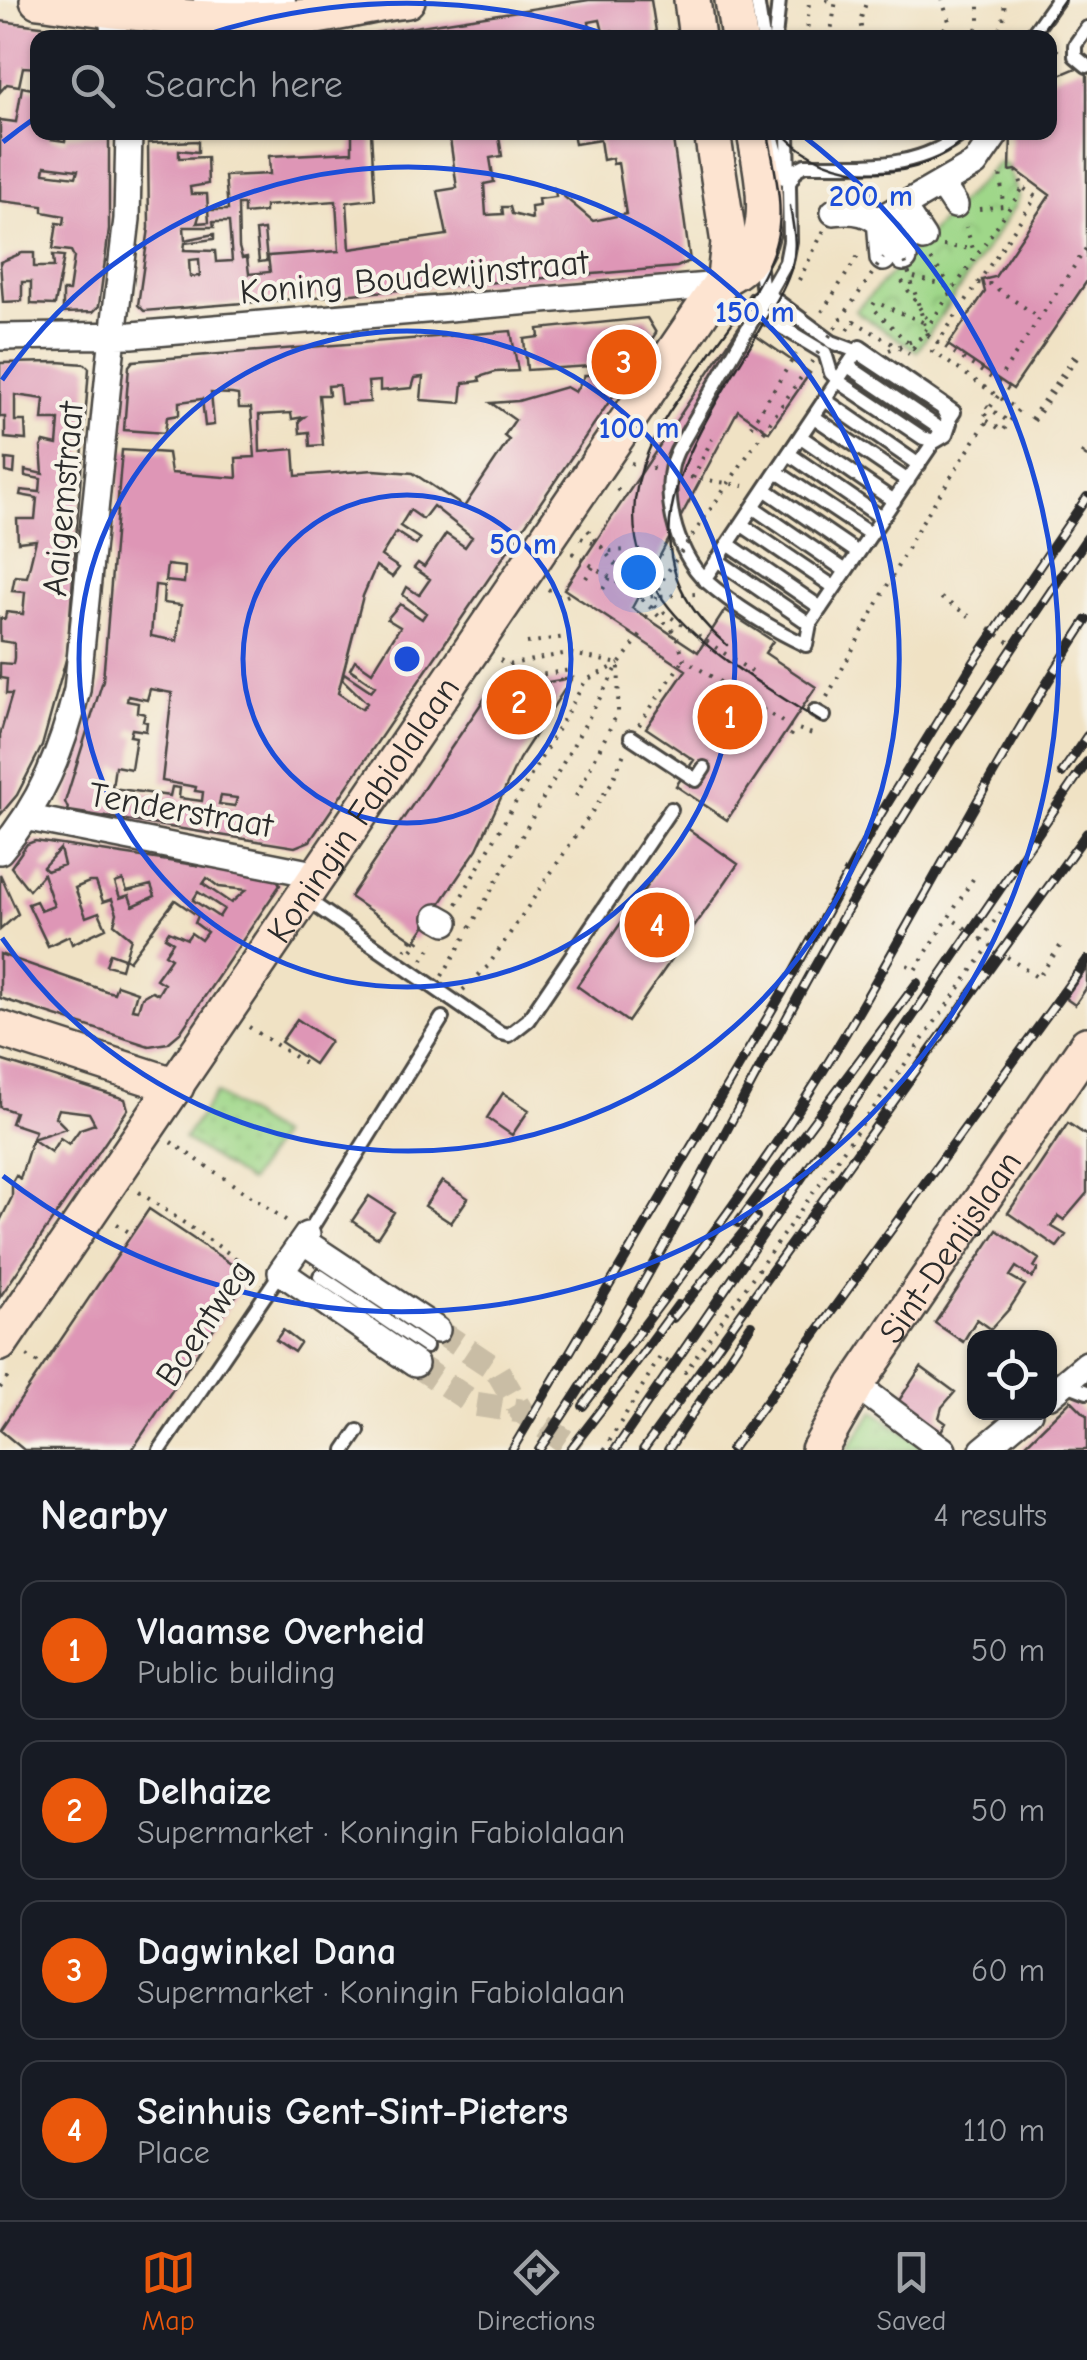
<!DOCTYPE html>
<html lang="en">
<head>
<meta charset="utf-8">
<style>
	body { margin:0; font-family:"Comic Neue",sans-serif; background:#20242c; color:#f1f3f6 }
	.controls { position:absolute; right:30px; bottom:30px; display:grid; overflow:hidden; border-radius:20px; box-shadow:0 2px 8px #0004 }
	.controls button { width:90px; height:90px; display:grid; place-items:center; padding:0; border:0; border-bottom:2px solid #363941; background:#171b24; color:#f1f3f6; font:50px sans-serif }
	.you { position:absolute; left:638px; top:572px; width:35px; height:35px; margin:-25px; border:8px solid #fff; border-radius:50%; background:#1a73e8; box-shadow:0 0 0 15px #1a73e833 }
	.badge { display:grid; place-items:center; width:65px; height:65px; border-radius:50%; background:#ea580c; color:#fff; font-size:32px; font-weight:700 }
	.pin { position:absolute; translate:-50% -50%; border:5px solid #fff; box-shadow:0 2px 10px #0006 }
	.list { margin:0; padding:0; list-style:none }
	h2 { display:flex; justify-content:space-between; align-items:center; height:130px; margin:0; padding:0 40px; font-size:42px }
	h2 small { font-size:32px; font-weight:400; color:#9ea1a6 }
	.list li { display:grid; grid-template-columns:65px 1fr auto; gap:30px; align-items:center; box-sizing:border-box; height:140px; margin:0 20px 20px; padding:0 20px; border:2px solid #363941; border-radius:20px }
	.list b { display:block; font-size:38px; white-space:nowrap }
	.list p { margin:0; font-size:32px; white-space:nowrap; color:#9ea1a6 }
	.list em { font-size:32px; font-style:normal; color:#9ea1a6 }
	.icon { flex:none; width:55px; height:55px; fill:none; stroke:currentColor; stroke-width:2; stroke-linecap:round; stroke-linejoin:round }
	.map { position:relative; flex:none; width:1087px; height:1450px; overflow:hidden }
	.search { position:absolute; background:#171b24; box-shadow:0 2px 8px #0004; left:30px; right:30px; top:30px; height:110px; display:flex; align-items:center; gap:25px; box-sizing:border-box; padding:0 35px; border-radius:20px; color:#9ea1a6; font-size:38px }
	.sheet { height:770px; background:#171b24 }
	nav { display:flex; justify-content:space-around; align-items:center; box-sizing:border-box; height:140px; border-top:2px solid #363941; background:#171b24; font-size:28px; color:#9ea1a6 }
	nav a { display:grid; justify-items:center; gap:5px }
	nav .on { color:#ea580c }
	.map>svg:first-child { display:block }
</style>
</head>
<body>
<div class="map">
<svg width="1087" height="1450" viewBox="0 0 1087 1450">
	<defs>
		<pattern id="park-crowns" width="20" height="18" patternUnits="userSpaceOnUse" patternTransform="scale(2.5)"><rect width="20" height="18" fill="#9fd789"/><path d="M2 6a3 3 0 1 1 6 0M12 15a3 3 0 1 1 6 0" fill="none" stroke="#89b976"/></pattern>
		<pattern id="garden-dots" width="8" height="8" patternUnits="userSpaceOnUse" patternTransform="scale(2.5)"><rect width="8" height="8" fill="#9fd789"/><path d="M2 2h.1M6 6h.1" fill="none" stroke="#89b976" stroke-width="1.8" stroke-linecap="round"/></pattern>
	</defs>
	<rect width="100%" height="100%" fill="#f7f3e8"/>
	<filter id="ink" filterUnits="userSpaceOnUse"><feTurbulence type="fractalNoise" baseFrequency=".01" numOctaves="2"/><feDisplacementMap in="SourceGraphic" scale="20" xChannelSelector="R" yChannelSelector="G"/><feConvolveMatrix kernelMatrix="1 2 1 2 8 2 1 2 1" color-interpolation-filters="sRGB"/></filter>
	<filter id="wash" filterUnits="userSpaceOnUse"><feTurbulence type="fractalNoise" baseFrequency=".0048" numOctaves="4" result="noise"/><feDisplacementMap in="SourceGraphic" scale="40" xChannelSelector="R" yChannelSelector="G"/><feGaussianBlur stdDeviation="2.25" result="paint"/><feColorMatrix in="noise" values="0 0 0 0 0 0 0 0 0 0 0 0 0 0 0 0 0 1.4 0 .05"/><feComposite in="paint" operator="in"/></filter>
	<g filter="url(#wash)">
		<rect width="100%" height="100%" fill="#f0e2c4"/>
		<path fill="url(#park-crowns)" stroke="#65815a" stroke-width="2.5" d="M999 162 1007 166 1018 196 1015 206 917 351 855 311Z
			M874 1411 929 1450H847Z"/>
		<path fill="url(#garden-dots)" stroke="#65815a" stroke-width="2.5" d="M216 1093 279 1136 249 1182 184 1139Z"/>
		<g id="blocks">
			<path fill="#de96b6" fill-rule="evenodd" d="M589 0H651L657 38H613L612 31 603 32 600 20 589 22 591 38H343Z
				M0 21 90 32 96 38H38V68L23 67 19 86 7 84 0 92Z
				M1081 66 1087 75V281L1013 389 948 345 985 292 982 280 995 277 1050 195 1016 170 1010 171 1011 132H1050V79Z
				M22 87 38 90V132H51L50 139 65 141 66 136 109 132V230L99 306 93 312 63 313V291H69L74 257 71 251 53 249 57 223 64 224 65 216 43 212V206L0 201V120L16 122ZM45 166 78 170 76 177 44 173Z
				M449 132H511L499 137 502 156 490 158 494 182 484 184 486 215 503 214 502 207H510L512 214 532 219 531 207 539 206 538 199 556 197 555 189 593 221 626 214 618 163 613 164 612 158 603 160 600 140 575 144 573 132H672L690 261 677 267 219 305 144 311 138 305 149 228 148 143 198 141V152L179 150V158L207 157 208 184 190 187 191 194H207L208 210H201L197 223 209 222 208 210H228L225 176 270 174 269 156 352 152V133H371L375 199 347 202 350 249 447 235 438 191 457 188ZM336 201 339 251 268 256 270 272 249 274 247 257 242 258 239 247 238 205H244V214L265 212V206ZM213 222H229L232 261 216 262 215 251 184 250 185 243 214 239V234L185 240 184 227H214ZM199 259 200 276 190 277 189 260Z
				M264 230 267 261 259 262 256 231Z
				M22 253H34V267H54L53 255 64 256 55 305 31 304V282H22V301L3 302 0 262Z
				M647 318 656 333 310 841 295 847 69 811 65 802 103 680 122 450 168 453 171 473 237 478 236 458 255 457 251 408H239L238 395 232 394 211 393 214 425 205 426 202 399 179 402V415L167 417 165 433 124 430 129 366 133 361 511 331 518 371 495 372 479 377 480 381 463 383 461 403 421 400 423 377 415 378 412 388 380 391V381L368 382 370 402 341 404 339 385 328 386 329 395H319L323 445 310 446 309 432 300 433 299 421 304 417 292 419 291 413 259 415 260 452 294 449 296 476 374 470 413 473 464 507 509 440 504 436 515 420 491 403 518 401 566 387 575 392 585 375H591L590 366 527 370 524 339 539 337 538 329ZM433 506 472 537 465 547 446 534 424 567 418 563 414 568 430 579 419 595 407 587 403 595 426 613 422 619 400 604 387 619 400 627 372 672 355 660 350 669 375 686 371 691 344 673 342 679 367 703 362 709 338 693 363 596 376 566 392 577 399 568 381 556 396 532 416 545 420 539 400 526 410 510 423 519ZM167 565 185 567 184 583 165 581ZM155 585 164 586 163 603 181 605 177 641 151 636ZM150 689 172 693 162 781 196 787 195 791 203 792 202 801 179 798 180 788 172 787 170 796 112 788 115 766 131 769 136 737 130 736 132 729 146 731 147 722 143 721 145 714 137 712 138 703 127 701 128 696 147 700ZM221 796 237 798 235 806 219 804Z
				M740 325 810 373 769 432 738 410 632 608 698 652 725 610 773 641 765 653 816 687 727 820 676 786 694 760 646 728 686 670 564 589Z
				M58 362 85 364 89 368 67 656 42 746 17 795 0 815V735L12 694H6L7 679 0 678V663L13 664 14 658V643L0 641V618L5 619 6 612 23 614 25 592 12 591 15 576 27 577 36 540 18 542 17 519H35L37 498 20 495 21 490 40 492 41 479 25 476V470L43 474 41 447 44 442 57 445 59 420H42L44 399 15 395V421H25L26 440 5 438V417H0V363Z
				M6 459 15 460 14 474 6 472Z
				M572 678 519 759 477 849 415 941 350 897 489 692Z
				M687 828 738 864 628 1022 577 986Z
				M35 841 276 877 280 885 180 1033 168 1043 149 1046 0 998V954L106 991 114 993 117 985 137 992 132 1009 138 1010 142 997 152 991 158 994 164 984 156 979 171 958 165 954 173 942 165 937 169 931 187 939 191 933 201 940 207 932 195 923 198 916 175 900 129 961 125 958 131 938 114 924 117 913 112 899 103 902 96 882H89L75 888 86 917 99 912 106 928 72 944 69 936 48 946 28 904 36 901 41 911 54 906 43 874 29 890 11 867 27 844ZM60 849 64 865 47 871 43 867ZM207 878 219 887 246 890 231 903 203 884ZM123 880 127 891 151 885 155 896 133 906 129 895 120 898 115 883ZM198 892 224 909 219 917 193 900Z
				M0 874 18 914 0 930Z
				M110 953 124 958 121 969 106 965Z
				M1087 968V987L1075 1005 1065 998Z
				M297 1019 330 1041 314 1064 281 1042Z
				M0 1060 125 1099 128 1109 0 1297V1221L12 1197V1182L16 1175 20 1179 32 1139 51 1152 60 1138 69 1144 80 1129 95 1124 89 1113 58 1109 55 1117 66 1128 32 1139 35 1131 11 1123 15 1112 0 1107Z
				M503 1093 529 1110 512 1135 487 1118Z
				M1068 1123 1087 1136V1193L1064 1220 1058 1216 1051 1226 1066 1235 1057 1247 1008 1213Z
				M442 1181 468 1198 451 1223 425 1206Z
				M369 1196 394 1212 377 1238 352 1221Z
				M149 1209 249 1276 132 1450H24L0 1430Z
				M997 1230 1039 1259 1034 1267 1038 1269 1032 1278 1016 1267 1010 1276 1025 1285 1010 1308 991 1329 977 1319 963 1342 935 1323Z
				M283 1330 300 1343 294 1352 276 1340Z
				M921 1367 955 1392 942 1407 939 1418 946 1423 941 1431 898 1402Z
				M1071 1400 1087 1416V1450H1020Z"/>
		</g>
	</g>
	<g filter="url(#ink)">
		<use href="#blocks" fill-opacity="0" stroke="#494642" stroke-width="2.5"/>
		<g fill="none" stroke-linecap="round" stroke-linejoin="round">
			<path stroke="#c9bda5" stroke-width="25" stroke-dasharray="25 12" stroke-linecap="butt" d="M437 1330 497 1370 521 1411 578 1450
				M415 1364 475 1404 521 1411"/>
			<defs>
				<path id="lane" d="M757 0 763 38
					M200 1 289 0
					M1087 28 1075 45V56L1087 66
					M775 38 779 0
					M1030 38 1057 0
					M772 135 784 178
					M789 183 797 169 805 165C863 164 916 172 964 132
					M758 255 763 292
					M765 292 832 342 856 351 942 408 950 423 946 435 936 441 923 438 841 383 831 373 825 353 755 311V299Z
					M848 366 942 430
					M825 400 919 465
					M814 417 908 481
					M801 437 894 501
					M789 454 882 518
					M777 472 870 534
					M766 490 858 553
					M754 508 846 571
					M742 525 834 587
					M728 544 821 608
					M717 560 810 624
					M704 580 860 347 954 412 810 624 806 645C773 630 733 605 706 581 675 553 659 488 677 451L786 262 790 241 788 132
					M815 711 824 716
					M631 737 696 780 704 768
					M306 899 500 1033 509 1035 528 1020 671 809
					M307 1235 442 1018
					M320 1276 426 1347
					M1066 1384 1087 1392
					M160 1450 281 1272
					M345 1450 358 1431"/>
				<path id="street" d="M109 0 115 38
					M941 184 955 205
					M902 206 923 238
					M834 212C875 206 885 226 904 258
					M883 258 880 219 975 164 997 132
					M0 337 132 335 720 285
					M29 818 319 875
					M0 851C41 804 62 750 77 690L110 362 127 219 129 132
					M437 917 446 922
					M307 1235 281 1272 415 1364
					M303 1241 437 1330
					M856 1385 943 1450
					M1050 1395 1087 1364
					M983 1450 1029 1412"/>
				<g id="secondary">
					<path d="M38 0C128 12 216 26 308 17 341 14 374 3 407 0"/>
					<path d="M692 0 697 38"/>
					<path d="M733 0 739 38"/>
					<path d="M725 277C782 251 763 180 755 132"/>
					<path d="M0 1029 176 1086"/>
					<path id="s1" d="M0 1343 725 277 729 243 712 132"/>
					<path id="s2" d="M819 1450 856 1385 1087 1045"/>
				</g>
			</defs>
			<use href="#lane" stroke="#494642" stroke-width="18"/>
			<use href="#street" stroke="#494642" stroke-width="30"/>
			<use href="#secondary" stroke="#494642" stroke-width="40"/>
			<path stroke="#494642" stroke-width="4" stroke-dasharray="2.5 8" stroke-linecap="butt" d="M826 0 836 2
				M807 38 809 0
				M830 38 836 0
				M863 38 860 21 867 0
				M938 38 949 21 942 0
				M970 38 979 24V0
				M995 38 1003 23 1005 0
				M1050 59 1059 47
				M844 132H873
				M979 209 1003 206 1000 170
				M943 246 973 249 966 227
				M914 277 946 286 948 282 929 257
				M799 280 824 230
				M902 281 927 319 925 323 875 302 872 307 913 348 1023 188 1017 171
				M978 283 990 284 1040 318
				M822 312 860 253
				M848 330 854 321 909 354
				M928 335 1009 390 1002 399
				M997 382 1087 247
				M998 396 983 418 1003 431 1018 410 932 351 1036 197 1023 188
				M986 406 1009 422
				M1031 419 1074 356
				M1034 421 1077 358
				M751 426 796 354
				M1082 454 1087 446
				M1085 457 1087 454
				M631 463 656 469
				M690 477 744 486
				M693 478 712 439
				M617 489 627 500
				M588 530 637 592
				M581 538 611 551 628 550
				M572 553 640 597 676 634 684 659 787 725 815 735
				M586 578 593 567
				M548 589 562 598 571 594
				M603 589 610 578
				M640 597 695 594
				M640 597 642 586
				M941 598 969 616
				M989 629 1017 647
				M527 643 565 637
				M500 660 507 665 568 653 619 664 618 712 575 798
				M533 676 571 670
				M827 697 920 525 987 421
				M639 725 684 659
				M790 736 795 727
				M973 879 949 917 1038 978 1063 942
				M457 904 586 680 619 664
				M470 928 619 664 644 631
				M981 940 1008 902
				M405 950 412 939
				M412 950 423 935
				M423 960 434 942
				M907 965 915 970 949 917
				M442 976 465 937
				M463 990 488 966 612 782 625 751
				M249 1027 304 1063 306 1059
				M171 1142 287 1221
				M139 1192 259 1274
				M117 1224 132 1234
				M27 1356 43 1366
				M0 1388 12 1371
				M604 1450 660 1357 685 1372 990 945"/>
			<use href="#lane" stroke="#fff" stroke-width="12"/>
			<use href="#street" stroke="#fff" stroke-width="25"/>
			<use href="#secondary" stroke="#fde4d1" stroke-width="35"/>
			<path stroke="#2b2b2b" stroke-width="2.5" d="M1037 38 1064 0
				M768 132C773 166 785 204 777 238 768 281 733 320 709 355 688 386 662 417 648 452 590 590 724 661 821 722
				M782 132C828 185 924 186 971 132
				M727 645C607 544 702 431 761 327 772 308 786 288 792 266 798 246 793 226 790 206"/>
			<defs>
				<path id="rail" d="M1062 773 1087 736
					M738 1223 917 983
					M673 1318 756 1217
					M613 1394 678 1305
					M583 1406C670 1291 759 1177 834 1053 920 909 995 760 1087 620
					M512 1450 782 993 879 817 974 662 1087 497
					M539 1450C645 1297 724 1130 814 968 897 819 991 679 1087 538
					M570 1450 621 1384
					M615 1450 1087 762
					M643 1450 1087 833
					M668 1450 751 1325
					M731 1450 1087 960"/>
			</defs>
			<use href="#rail" stroke="#2b2b2b" stroke-width="10"/>
			<use href="#rail" stroke="#f7f3e8" stroke-width="6" stroke-dasharray="19" stroke-linecap="butt"/>
			<path stroke="#494642" stroke-width="4" stroke-dasharray="2.5 8" stroke-linecap="butt" d="M889 350 928 335 904 258
				M646 617 653 605
				M752 672 653 605 664 577 883 258"/>
		</g>
	</g>
	<g fill="none" stroke="#1d4ed8" stroke-width="5">
		<circle cx="407" cy="659" r="164"/>
		<circle cx="407" cy="659" r="328"/>
		<path d="M2 380A492 492 0 1 1 2 938"/>
		<path d="M3 142A656 656 0 0 1 35 118M199 37A656 656 0 0 1 615 37M802 135A656 656 0 1 1 3 1176"/>
	</g>
	<g text-anchor="middle" dominant-baseline="central" stroke-width="8" stroke-linejoin="round" paint-order="stroke">
		<g font-size="35" fill="#2b2b2b" stroke="#f7f3e8">
			<text transform="translate(414 277) rotate(-5)">Koning Boudewijnstraat</text>
			<text transform="translate(63 499) rotate(-85)">Aaigemstraat</text>
			<text transform="translate(181 810) rotate(10)">Tenderstraat</text>
			<text stroke="none"><textPath href="#s1" startOffset="645">Koningin Fabiolalaan</textPath></text>
			<text stroke="none"><textPath href="#s2" startOffset="242">Sint-Denijslaan</textPath></text>
			<text transform="translate(204 1323) rotate(-56)">Boentweg</text>
		</g>
	</g>
	<circle cx="407" cy="659" r="15" fill="#1d4ed8" stroke="#f7f3e8" stroke-width="5"/>
	<g font-size="30" text-anchor="middle" font-weight="bold" fill="#1d4ed8" stroke="#f7f3e8" stroke-width="8" stroke-linejoin="round" paint-order="stroke">
		<text x="871" y="206">200 m</text>
		<text x="755" y="322">150 m</text>
		<text x="639" y="438">100 m</text>
		<text x="523" y="554">50 m</text>
	</g>
</svg>
<div class="controls">
<button><svg class="icon" aria-label="locate" viewBox="0 0 24 24"><circle cx="12" cy="12" r="6"/><path d="M12 2v4M12 18v4M2 12h4M18 12h4"/></svg></button>
</div>
<div class="you"></div>
<div class="pin badge" style="left:730px;top:717px">1</div>
<div class="pin badge" style="left:519px;top:702px">2</div>
<div class="pin badge" style="left:624px;top:362px">3</div>
<div class="pin badge" style="left:657px;top:925px">4</div>
<div class="search"><svg class="icon" aria-label="search" viewBox="0 0 24 24"><circle cx="10" cy="10" r="6"/><path d="M15 15l6 6"/></svg>Search here</div>
</div>
<section class="sheet">
<h2>Nearby<small>4 results</small></h2>
<ul class="list">
<li><span class="badge">1</span><div><b>Vlaamse Overheid</b><p>Public building</p></div><em>50 m</em></li>
<li><span class="badge">2</span><div><b>Delhaize</b><p>Supermarket · Koningin Fabiolalaan</p></div><em>50 m</em></li>
<li><span class="badge">3</span><div><b>Dagwinkel Dana</b><p>Supermarket · Koningin Fabiolalaan</p></div><em>60 m</em></li>
<li><span class="badge">4</span><div><b>Seinhuis Gent-Sint-Pieters</b><p>Place</p></div><em>110 m</em></li>
</ul>
</section>
<nav>
<a class="on"><svg class="icon" aria-label="map" viewBox="0 0 24 24"><path d="M3 6l6-2 6 2 6-2v14l-6 2-6-2-6 2zM9 4v14M15 6v14"/></svg>Map</a>
<a><svg class="icon" aria-label="directions" viewBox="0 0 24 24"><path d="M12 3l9 9-9 9-9-9zM9 14v-3h6M13 9l2 2-2 2"/></svg>Directions</a>
<a><svg class="icon" aria-label="saved" viewBox="0 0 24 24"><path d="M7 4h10v16l-5-4-5 4z"/></svg>Saved</a>
</nav>
</body>
</html>
